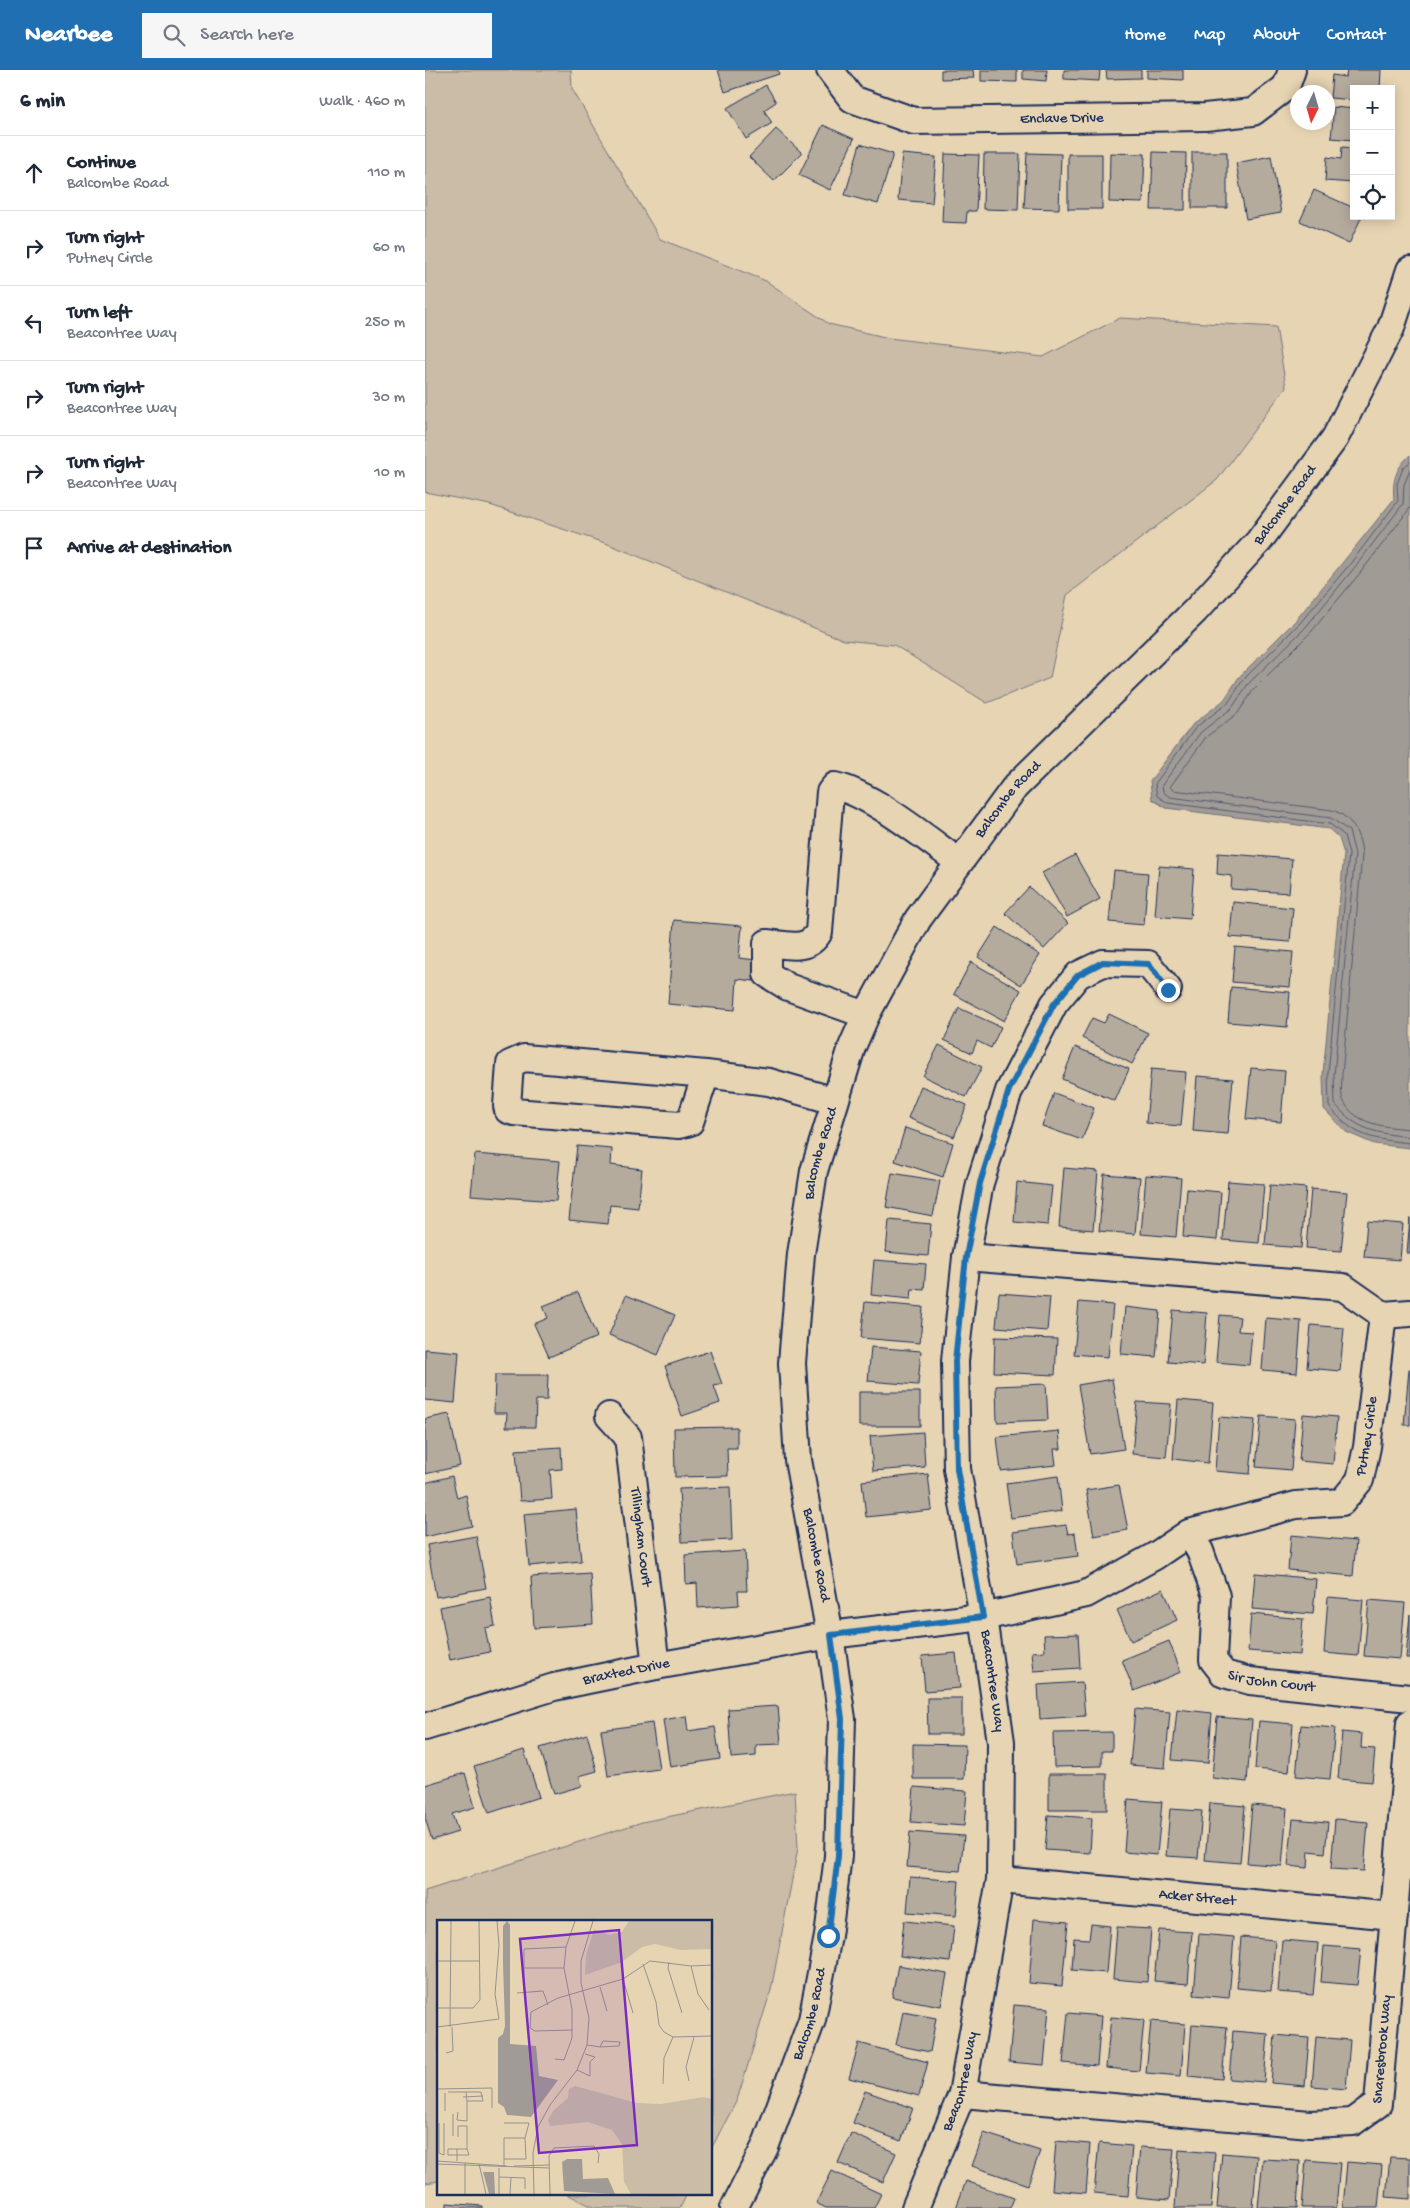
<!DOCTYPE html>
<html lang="en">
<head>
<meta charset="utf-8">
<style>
	body { margin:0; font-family:"Gochi Hand",sans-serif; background:#f6f6f7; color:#1f2937 }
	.controls { position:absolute; right:15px; top:15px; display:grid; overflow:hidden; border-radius:0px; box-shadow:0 2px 12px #0003 }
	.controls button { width:45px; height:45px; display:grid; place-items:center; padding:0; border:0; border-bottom:1px solid #e0e1e3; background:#fff; color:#1f2937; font:25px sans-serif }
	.compass { position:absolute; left:865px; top:15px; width:45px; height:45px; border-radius:50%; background:#fff; box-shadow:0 2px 12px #0003; rotate:185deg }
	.stop { position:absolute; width:15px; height:15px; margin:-11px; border:4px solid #1f6fb2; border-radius:50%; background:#fff }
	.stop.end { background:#1f6fb2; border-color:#fff; box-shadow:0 1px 5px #0008 }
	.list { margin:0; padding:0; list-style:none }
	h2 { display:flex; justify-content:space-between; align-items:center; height:65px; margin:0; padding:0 20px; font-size:21px }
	h2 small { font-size:16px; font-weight:400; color:#747a83 }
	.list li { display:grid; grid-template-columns:32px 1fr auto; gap:15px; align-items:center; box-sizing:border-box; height:75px; padding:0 20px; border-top:1px solid #e0e1e3 }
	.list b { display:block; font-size:19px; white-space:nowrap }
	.list p { margin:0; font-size:16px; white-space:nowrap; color:#747a83 }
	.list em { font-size:16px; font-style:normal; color:#747a83 }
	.icon { flex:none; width:28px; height:28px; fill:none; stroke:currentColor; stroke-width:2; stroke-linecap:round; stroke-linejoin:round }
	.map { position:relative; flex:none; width:985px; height:2138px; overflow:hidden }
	header { display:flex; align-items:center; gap:30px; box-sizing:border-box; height:70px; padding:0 25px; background:#1f6fb2; color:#fff }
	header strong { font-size:24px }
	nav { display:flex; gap:28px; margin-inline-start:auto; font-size:18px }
	.search { width:350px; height:45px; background:#f6f6f7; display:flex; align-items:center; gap:12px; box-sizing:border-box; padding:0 18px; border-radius:0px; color:#747a83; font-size:19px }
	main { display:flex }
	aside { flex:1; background:#fff }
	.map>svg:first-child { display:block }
</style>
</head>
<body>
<header>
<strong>Nearbee</strong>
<div class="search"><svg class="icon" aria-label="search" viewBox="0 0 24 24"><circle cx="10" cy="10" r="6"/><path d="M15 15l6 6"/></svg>Search here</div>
<nav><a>Home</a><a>Map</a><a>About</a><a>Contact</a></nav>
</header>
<main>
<aside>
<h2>6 min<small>Walk · 460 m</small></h2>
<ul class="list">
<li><svg class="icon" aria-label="ahead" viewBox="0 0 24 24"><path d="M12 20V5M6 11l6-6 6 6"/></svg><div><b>Continue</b><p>Balcombe Road</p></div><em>110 m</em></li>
<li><svg class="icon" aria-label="right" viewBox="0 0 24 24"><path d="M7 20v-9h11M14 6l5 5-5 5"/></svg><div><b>Turn right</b><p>Putney Circle</p></div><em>60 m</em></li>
<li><svg class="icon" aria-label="left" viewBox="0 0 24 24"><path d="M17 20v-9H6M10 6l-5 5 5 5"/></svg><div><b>Turn left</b><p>Beacontree Way</p></div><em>250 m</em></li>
<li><svg class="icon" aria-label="right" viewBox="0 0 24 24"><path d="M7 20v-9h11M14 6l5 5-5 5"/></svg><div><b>Turn right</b><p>Beacontree Way</p></div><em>30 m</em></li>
<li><svg class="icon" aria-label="right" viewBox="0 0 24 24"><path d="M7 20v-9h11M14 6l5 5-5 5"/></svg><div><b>Turn right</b><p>Beacontree Way</p></div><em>10 m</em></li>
<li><svg class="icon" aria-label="arrive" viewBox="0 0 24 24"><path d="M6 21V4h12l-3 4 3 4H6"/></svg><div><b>Arrive at destination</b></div></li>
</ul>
</aside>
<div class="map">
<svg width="985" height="2138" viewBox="0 0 985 2138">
	<rect width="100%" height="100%" fill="#e7d4b2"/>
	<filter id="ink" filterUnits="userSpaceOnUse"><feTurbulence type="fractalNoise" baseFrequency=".02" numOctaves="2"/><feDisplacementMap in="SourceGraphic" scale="10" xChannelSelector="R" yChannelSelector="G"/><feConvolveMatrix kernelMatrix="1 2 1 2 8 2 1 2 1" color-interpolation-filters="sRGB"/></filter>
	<g filter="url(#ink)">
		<path fill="#cabca6" stroke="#727682" d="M0 0H146L147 19 235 169 341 211 404 254 464 268 618 287 695 248 851 257 861 317 792 410 642 525 625 608 562 633 469 575 419 570 183 474 65 435 0 422Z
			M370 1721 373 1778 346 1920 312 2030 286 2079V1852H14V2111L0 2113V1821L217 1752Z
			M142 2124H262L255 2138H170Z"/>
		<path fill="#a19b95" stroke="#6b707f" d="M985 385V1078L949 1074 921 1062 899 1039 898 1004 919 784 914 768 904 759 741 738 727 729 725 711 768 654 799 630 814 607 871 550 969 429C967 410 971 398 985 385Z"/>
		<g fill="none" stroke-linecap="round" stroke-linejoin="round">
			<path stroke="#515a74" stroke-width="1" d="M985 392 978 398 972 414 973 431 925 494 875 553 818 610 803 633 771 657 730 714 732 726 743 733 905 754 919 765 924 784 903 1004 904 1036C929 1068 948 1069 985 1073
				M985 400 979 415 978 434 930 497 880 558 823 614 807 638 776 662 737 715 738 722 745 727 906 748 924 761 930 784 909 1005 910 1034C932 1061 952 1063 985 1067
				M985 438 936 502 886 562 829 619 813 643 781 667 745 717 748 720 907 740C927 746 936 766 937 785L917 1005C917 1012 915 1026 919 1032 931 1055 962 1057 985 1059"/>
		</g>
		<path fill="#b4ab9d" stroke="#1b2f5e" d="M293 0H353L354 4 300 22Z
			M516 0H548L549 8 516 9Z
			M556 0H592V12L556 11Z
			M598 0H622L621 11 598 9Z
			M639 0H675L674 11 639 9Z
			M681 0H716V8L682 9Z
			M722 0H758V10L722 8Z
			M922 0H956L955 19H929V30L905 28 907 5 921 7Z
			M341 15 351 32 339 40 347 53 321 69 302 38Z
			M909 37 929 39V70L906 68Z
			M398 55 429 69 405 120 374 105Z
			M351 59 377 83 349 111 324 87Z
			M435 74 468 84 453 134 420 125Z
			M917 77 929 78V113L900 111 902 87 916 89Z
			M728 82 761 83 760 140H726Z
			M767 82H802V138H767Z
			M602 83 636 84 634 139 599 138Z
			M685 83 720 84 718 133 684 132Z
			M477 84 511 87 507 133 473 130Z
			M520 84 554 85 551 141H542L541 153 517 152Z
			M559 84H595L593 140 558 139Z
			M643 84H677V139H643Z
			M846 86 856 143 821 149 811 93Z
			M889 120 929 138V146H937L924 174 875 151Z
			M793 783 867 789 864 823 806 819 807 806 792 804Z
			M650 785 675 829 642 847 617 803Z
			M734 796 769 799 765 849 730 846Z
			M689 800 723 803 719 855 684 852Z
			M604 817 643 853 619 879 580 843Z
			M808 832 868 838 865 872 805 867Z
			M249 850 317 856 314 888 331 890 329 911 312 909 310 940 243 934Z
			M572 857 615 885 596 915 553 887Z
			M810 877 868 882 865 917 807 912Z
			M546 892 596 920 579 951 529 924Z
			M806 917 865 922 862 957 803 952Z
			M534 938 576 957 566 978 552 971 547 983 519 970Z
			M684 944 723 963 707 994 657 968 667 948 679 953Z
			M514 975 557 997 541 1027 498 1006Z
			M650 977 704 999 690 1031 637 1009Z
			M826 998 860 1001 856 1052 821 1049Z
			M726 999 761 1002 756 1056 721 1053Z
			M772 1006 808 1009 803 1064 768 1061Z
			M496 1016 542 1035 529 1067 483 1048Z
			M629 1023 669 1038 657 1070 617 1056Z
			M480 1058 528 1073 518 1107 470 1091Z
			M152 1076 187 1079 186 1095 217 1099 213 1138 185 1135 183 1154 144 1150Z
			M50 1084 135 1091 131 1131 46 1125Z
			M639 1098 673 1101 668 1160 634 1157Z
			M467 1103 515 1111 508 1146 461 1137Z
			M679 1104 715 1107 710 1164 674 1161Z
			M721 1105 756 1108 751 1167 716 1164Z
			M803 1111 839 1114 834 1173 798 1170Z
			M592 1112 627 1116 623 1155 589 1152Z
			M845 1115 881 1118 876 1178 840 1175Z
			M762 1119 796 1122 792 1170 758 1167Z
			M886 1119 922 1122 916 1181 881 1178Z
			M985 1148V1183H982Z
			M464 1150 506 1154 503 1186 461 1182Z
			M942 1151 978 1154 975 1190 939 1187Z
			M449 1190 501 1194 499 1220 487 1219 486 1229 446 1225Z
			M153 1222 172 1267 124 1287 109 1254 123 1248 118 1236Z
			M574 1223 625 1227 622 1261 571 1257Z
			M201 1225 250 1245 233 1285 184 1265Z
			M440 1232 498 1237 495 1273 436 1268Z
			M654 1232 688 1235 683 1287 649 1284Z
			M700 1237 735 1241 731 1287 696 1284Z
			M748 1240 782 1243 778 1295 743 1292Z
			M795 1245 815 1247 813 1261 827 1262 824 1295 791 1292Z
			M841 1248 876 1251 872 1303 837 1300Z
			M886 1255 919 1258 915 1301 882 1298Z
			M570 1267 632 1269 630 1305 569 1302Z
			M446 1277 496 1281 493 1315 443 1311Z
			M0 1279 34 1282 30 1333 0 1330Z
			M285 1281 297 1314 289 1316 295 1333 257 1346 240 1296Z
			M984 1299H985V1355H979Z
			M70 1305H123L122 1330H111L110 1357H81L82 1343H69Z
			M687 1309 699 1379 665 1384 653 1315Z
			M621 1314 623 1350 572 1352 571 1316Z
			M434 1322H495V1356H434Z
			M753 1330 788 1333 783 1393 748 1389Z
			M712 1332 746 1334 741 1387 707 1384Z
			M24 1344 35 1396 0 1404V1349Z
			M878 1344 912 1347 908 1394 874 1391Z
			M836 1346 870 1349 866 1400 831 1397Z
			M794 1347 830 1350 825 1404 790 1401Z
			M312 1357V1378H302L303 1406 250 1407 249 1358Z
			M634 1361 636 1379H629L631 1395 576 1401 572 1367Z
			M498 1362 500 1397 448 1401 445 1366Z
			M136 1377 137 1399 125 1400 127 1429 95 1431 91 1380Z
			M503 1404 507 1440 441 1447 437 1411Z
			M27 1406 32 1428 41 1425 47 1456 0 1467V1413Z
			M633 1406 637 1441 586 1448 581 1413Z
			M694 1415 703 1460 669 1466 661 1420Z
			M305 1417 307 1470 257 1472 254 1419Z
			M151 1439 156 1491 104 1496 99 1444Z
			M641 1455 643 1464 650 1463 653 1486 592 1494 588 1462Z
			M866 1465 931 1471 928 1506 863 1500Z
			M51 1466 61 1518 11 1527 2 1475Z
			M320 1481 322 1521H313L314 1535 273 1538 272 1513 261 1514 260 1485Z
			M165 1503 168 1554 109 1558 106 1507Z
			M830 1503 891 1509 888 1544 827 1539Z
			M738 1519 752 1550 706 1571 692 1540Z
			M65 1527 70 1556 60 1558 65 1582 25 1590 15 1537Z
			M903 1527 938 1530 933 1586 899 1583Z
			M944 1530 980 1533 975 1589 939 1586Z
			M826 1544 878 1549 875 1585 823 1581Z
			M985 1544V1588H981Z
			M653 1564 655 1598 609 1601 607 1582 620 1581 619 1565Z
			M744 1571 756 1602 709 1621 697 1590Z
			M531 1583 535 1618 500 1621 497 1586Z
			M657 1612 660 1646 615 1649 613 1615Z
			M502 1628H537V1664H503Z
			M353 1636 356 1674 331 1675V1686L306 1688 303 1639Z
			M710 1639 745 1642 740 1698 705 1695Z
			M752 1639 787 1643 783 1693 747 1690Z
			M261 1646 263 1661 290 1657 295 1689 245 1697 238 1650Z
			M792 1647 827 1650 822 1712 787 1708Z
			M834 1651 868 1654 864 1702 830 1699Z
			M227 1653 234 1699 183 1706 176 1660Z
			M876 1655 910 1658 905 1709 871 1706Z
			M687 1662V1681H677V1696L629 1697 628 1663Z
			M917 1662 937 1664 936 1678 950 1679 947 1712 913 1709Z
			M162 1664 172 1701 154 1706 157 1716 129 1724 115 1678Z
			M488 1674 540 1675 539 1709H488Z
			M99 1680 114 1727 64 1743 49 1696Z
			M40 1703 50 1737 27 1744 33 1762 7 1770 0 1748V1715Z
			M624 1704H682V1740H624Z
			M489 1717 542 1721 539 1756 486 1752Z
			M703 1729 737 1732 732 1785 699 1782Z
			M785 1733 820 1736 815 1793 780 1790Z
			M827 1735 862 1738 857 1796 822 1793Z
			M745 1739 777 1741 773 1788 741 1786Z
			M623 1745 667 1748 665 1783 620 1780Z
			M868 1749 903 1752 900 1783 884 1781 883 1798 863 1796Z
			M910 1749 943 1752 939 1801 906 1799Z
			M485 1762 539 1766 535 1801 482 1797Z
			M485 1807 534 1811 531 1846 482 1842Z
			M609 1849 643 1852 637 1916 604 1913Z
			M479 1851 529 1856 525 1892 475 1886Z
			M666 1854 685 1856 681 1903 647 1900 649 1868 664 1869Z
			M692 1857 726 1859 722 1912 688 1909Z
			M734 1860 767 1862 763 1914 729 1911Z
			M774 1864 809 1867 804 1928 769 1925Z
			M816 1867 850 1870 846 1921 812 1918Z
			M857 1870 893 1873 888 1925 853 1922Z
			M899 1876 936 1879 932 1915 896 1912Z
			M473 1895 522 1904 516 1936 467 1927Z
			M589 1935 624 1938 619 1995 584 1992Z
			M478 1942 511 1948 505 1982 471 1975Z
			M643 1943 676 1946 672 1996 638 1993Z
			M686 1947 719 1950 714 2001 681 1998Z
			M726 1951 760 1954 756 2006 721 2003Z
			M767 1954 802 1957 797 2009 763 2006Z
			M808 1961 843 1964 839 2012 804 2009Z
			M850 1965 884 1968 880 2016 846 2013Z
			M891 1967 925 1970 921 2019 887 2016Z
			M434 1973 503 1992 494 2026 424 2008Z
			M440 2021 488 2038 476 2071 428 2053Z
			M426 2063 471 2083 458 2112 413 2093Z
			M559 2063 615 2081 603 2115 547 2096Z
			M631 2071 665 2074 661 2123 627 2120Z
			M674 2073 707 2076 703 2126 669 2123Z
			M715 2077 749 2079 744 2130 711 2127Z
			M754 2080 790 2083 786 2138H750Z
			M797 2083 832 2086 828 2138H792Z
			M965 2087 985 2088V2129L961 2127Z
			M838 2089 875 2091 872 2138 833 2137Z
			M881 2090 915 2093 911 2138H877Z
			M922 2092 957 2095 953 2138H918Z
			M407 2101 456 2124 449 2138H401L391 2133Z
			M541 2111 589 2128 585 2138H531Z
			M22 2133 57 2136V2138H22Z"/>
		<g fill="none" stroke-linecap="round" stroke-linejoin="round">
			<defs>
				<g id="minor">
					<path id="s1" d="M405 0 427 29 489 51 780 47 828 42 861 17 867 0"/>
					<path d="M441 945 363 917 342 904V873C362 875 383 882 394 862L405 722 410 716C447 724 502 769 534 792"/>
					<path d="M281 1004 265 1052 254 1055 89 1042 83 1040 82 1036 85 994 99 988 281 1004 344 1012 410 1031"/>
					<path d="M958 1245 985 1243"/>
					<path id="s2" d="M184 1346 203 1367 231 1596"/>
					<path id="s3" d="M764 1463 775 1481 791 1526 788 1590 799 1604 825 1611 985 1628"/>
					<path id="s4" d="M0 1657 129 1617 231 1596 405 1565 558 1547 661 1524 730 1486 764 1463 871 1435 917 1432 935 1410 942 1377 958 1245 918 1217 541 1187"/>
					<path id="s5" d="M575 1810 969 1846"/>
					<path id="s6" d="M537 2024 885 2054 928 2052 953 2034 985 1653"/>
					<path id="s7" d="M309 2138 340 2077 387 1950 403 1866 413 1786 417 1649 405 1565 373 1390 367 1293 376 1184 389 1101 427 977 441 945 493 849 590 717 770 541 834 471 910 368 966 258 985 200"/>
					<path id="s8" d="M490 2138 537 2024 575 1810 576 1672 558 1547 532 1399 530 1291 541 1187 555 1113 584 1021 629 934 653 905 678 893 723 894 743 919"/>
				</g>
			</defs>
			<use href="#minor" stroke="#1b2f5e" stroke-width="30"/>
			<use href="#minor" stroke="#e7d4b2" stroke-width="26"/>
		</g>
	</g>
	<g fill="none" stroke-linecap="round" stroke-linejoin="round" filter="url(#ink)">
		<path stroke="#1f6fb2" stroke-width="6" d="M403 1866 413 1786 417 1649 406 1565 558 1547 532 1399 530 1291 541 1187 555 1113 584 1020 629 934 653 905 678 892 724 894 743 920"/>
	</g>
	<g text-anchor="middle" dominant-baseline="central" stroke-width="4" stroke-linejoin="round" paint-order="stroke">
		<g font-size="15" fill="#1b2f5e" stroke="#e7d4b2">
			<text stroke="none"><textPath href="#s1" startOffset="250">Enclave Drive</textPath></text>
			<text stroke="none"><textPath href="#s7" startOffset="1889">Balcombe Road</textPath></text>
			<text stroke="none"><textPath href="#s7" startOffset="1484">Balcombe Road</textPath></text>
			<text stroke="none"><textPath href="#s7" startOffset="1079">Balcombe Road</textPath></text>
			<text stroke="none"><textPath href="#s4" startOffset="1025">Putney Circle</textPath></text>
			<text stroke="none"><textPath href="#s2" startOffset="129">Tillingham Court</textPath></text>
			<text transform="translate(391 1485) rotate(79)">Balcombe Road</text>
			<text stroke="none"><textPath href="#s4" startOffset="209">Braxted Drive</textPath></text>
			<text stroke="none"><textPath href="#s3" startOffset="199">Sir John Court</textPath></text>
			<text transform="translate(567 1611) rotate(82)">Beacontree Way</text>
			<text stroke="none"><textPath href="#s5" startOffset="198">Acker Street</textPath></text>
			<text stroke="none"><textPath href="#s7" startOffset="209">Balcombe Road</textPath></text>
			<text stroke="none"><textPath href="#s6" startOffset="478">Snaresbrook Way</textPath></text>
			<text stroke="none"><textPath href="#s8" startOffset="135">Beacontree Way</textPath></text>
		</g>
	</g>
	<g transform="translate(12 1850)">
		<rect width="275" height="275" fill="#e7d4b2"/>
		<path d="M192 1H275V29L244 30 218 24 205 27 185 42 148 55 149 35 157 9 172 15 185 12ZM138 166 200 183 224 184 266 177 275 179V274H194L187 262 185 224 175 210 151 202 113 206 111 200 117 190 131 178 132 169Z" fill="#cabca6"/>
		<path d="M70 1 73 5V124L99 126 102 156 121 160 94 197 70 195 67 187 61 183V118L66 114 68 106 66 43V6ZM130 239H145L146 259 171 258 178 274 127 271 125 242ZM46 252H57L58 274H52Z" fill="#a19b95"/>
		<path fill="none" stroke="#959290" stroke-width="1" d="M0 41H42M232 42 231 48 245 93M206 44 219 82 222 105 227 112 236 117 275 116M254 46 261 74 272 90M87 48H127M186 59 196 93M163 67 170 91M87 70V29L129 27M80 73 106 71 111 85M1 88H36L43 80 42 1M0 107 62 99 58 74 62 25 60 1M13 107 14 1M136 110 98 111 93 108 94 92 121 78 186 59 213 41 254 46 275 45M150 125 157 126 163 127 182 126 183 122 166 121 163 127M9 133 16 131 15 107M118 139 127 140 135 118V89L127 48 129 27 138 1M140 150 153 156V142L158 137 148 134M252 161 249 147 257 117M226 164 227 138 236 117M0 169 55 168V188M11 172H44L46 181H30L29 172M26 177 46 176M8 191V173M21 192 20 200 30 201V181M16 194V216M2 203V233L7 235V203M67 203H92L88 218M21 217V206H30V229M20 229V235H11V229H30L32 235H20V241M0 241 70 246M28 243V274M0 244 112 248M42 244 49 274M67 246V218H88L89 239H67M77 246 112 245M62 257 88 258V269M62 274V248M73 274 74 257M97 274 96 233 101 207 113 185 140 150 150 125 152 98 144 63V41L156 1M113 274 112 236 117 228 157 226 162 234 161 243"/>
		<path fill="#7b2cbf" fill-opacity="0.15" stroke="#7b2cbf" stroke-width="2.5" d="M182 10 200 225 102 233 83 19Z"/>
		<rect width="275" height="275" fill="none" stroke="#1b2f5e" stroke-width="2.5"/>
	</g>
</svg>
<div class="controls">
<button>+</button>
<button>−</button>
<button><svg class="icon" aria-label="locate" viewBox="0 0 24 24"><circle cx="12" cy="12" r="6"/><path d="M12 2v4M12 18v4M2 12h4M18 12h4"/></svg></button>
</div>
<svg class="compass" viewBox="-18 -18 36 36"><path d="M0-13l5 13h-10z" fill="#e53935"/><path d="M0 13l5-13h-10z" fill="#747a83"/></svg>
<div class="stop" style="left:403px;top:1866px"></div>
<div class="stop end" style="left:743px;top:920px"></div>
</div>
</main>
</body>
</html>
